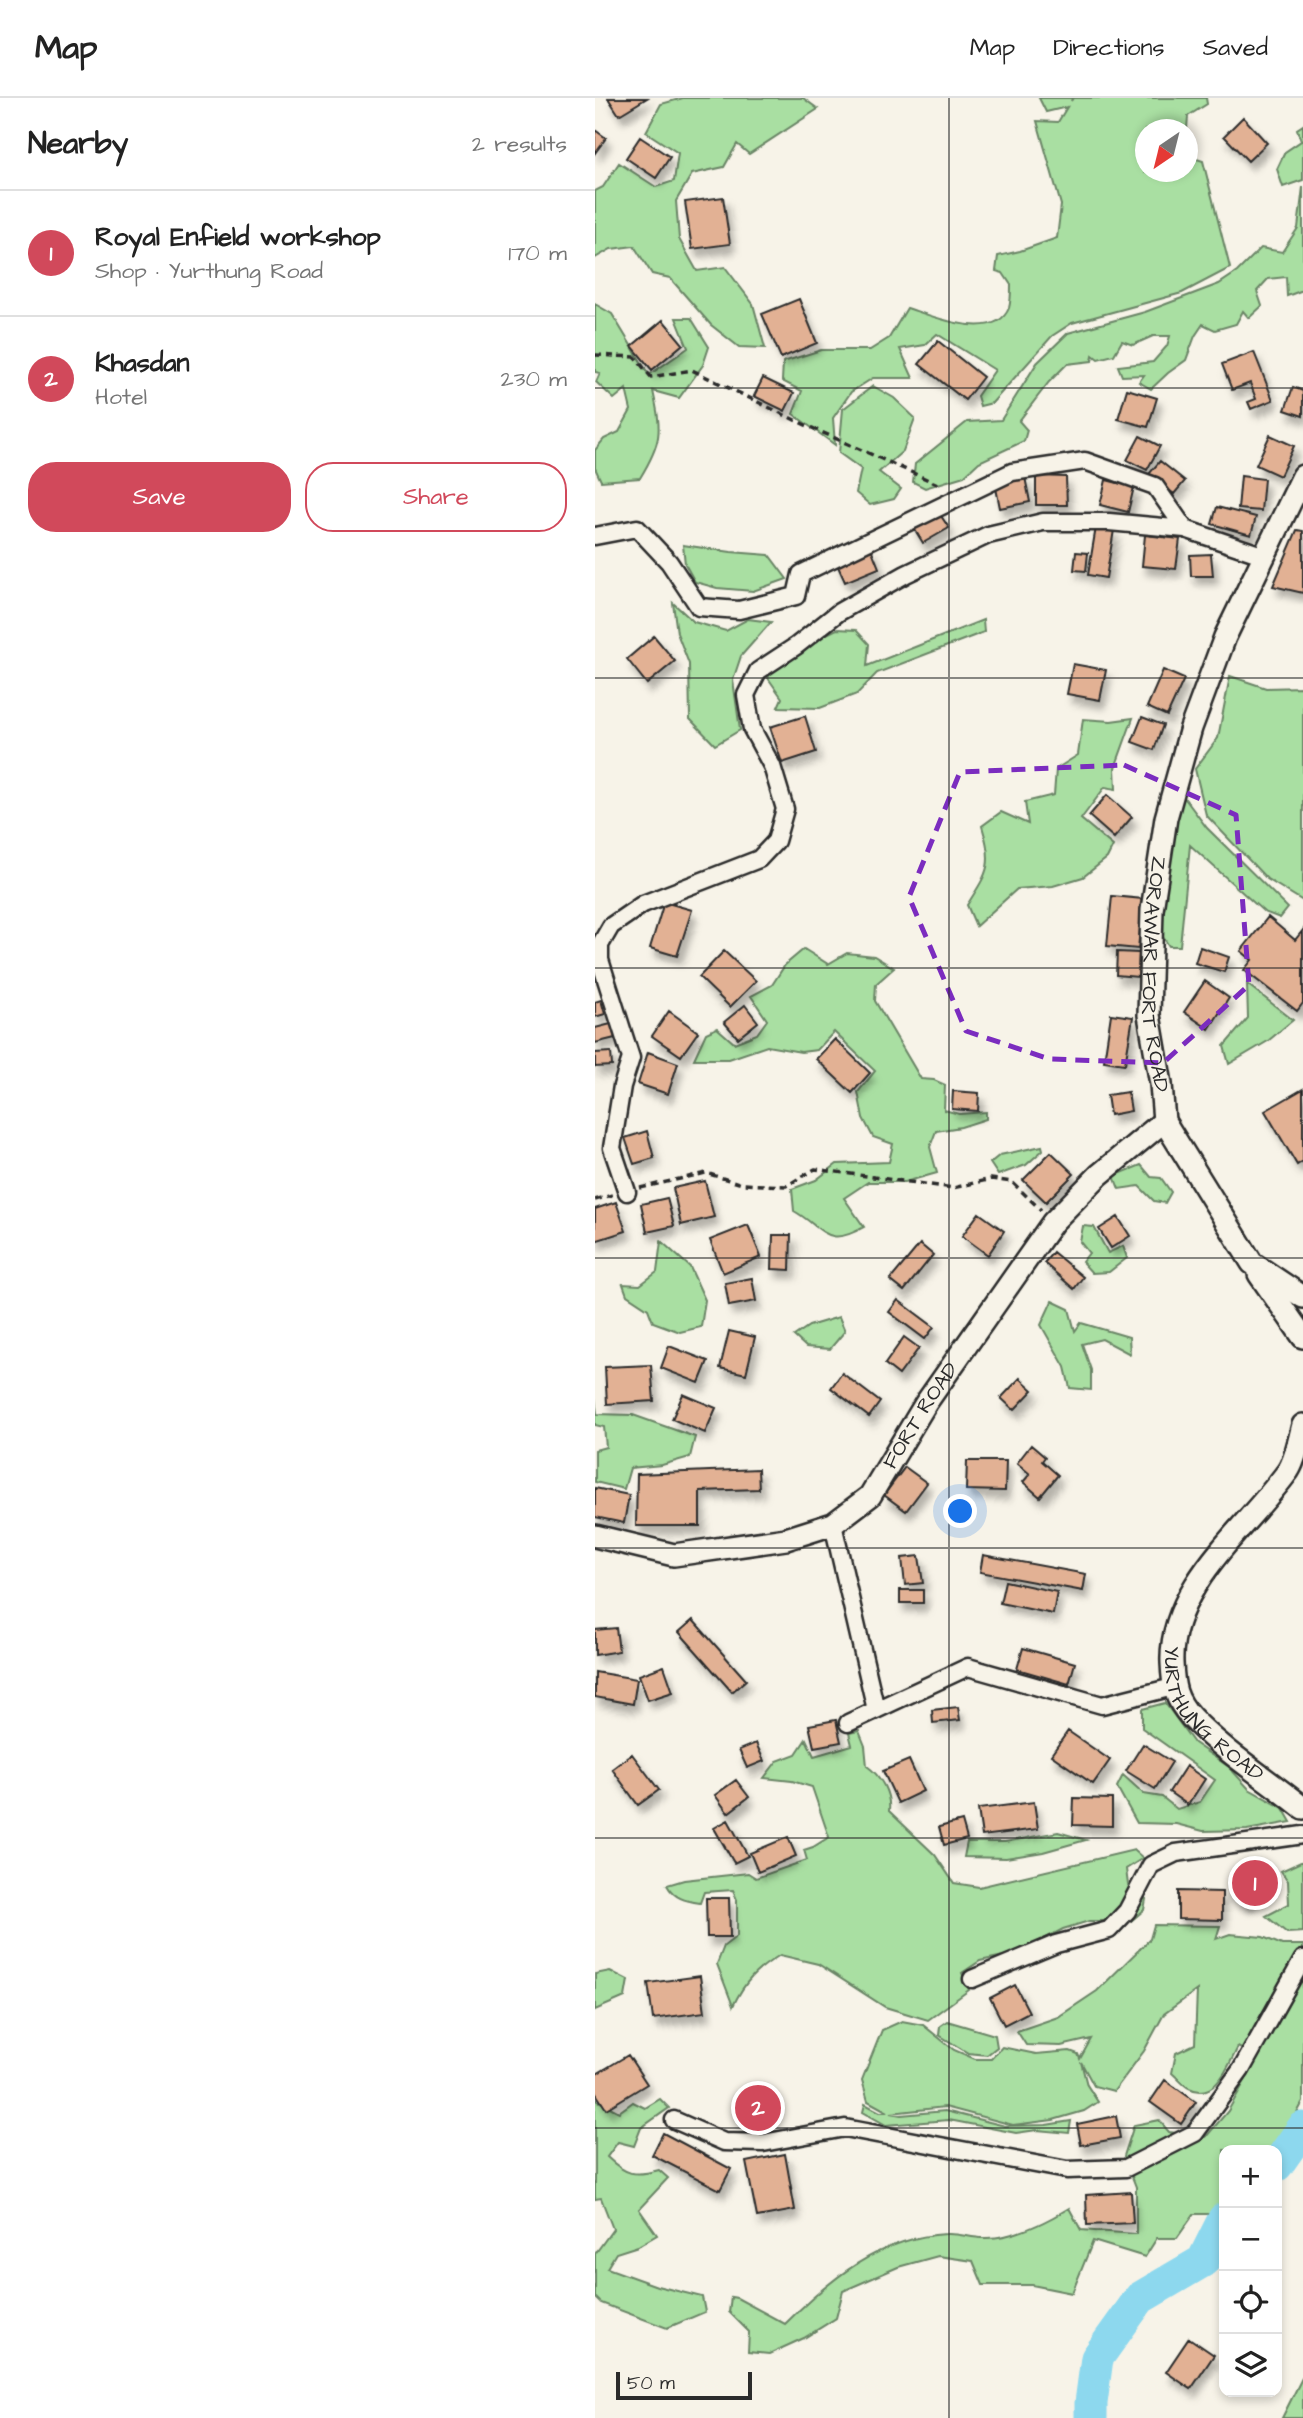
<!DOCTYPE html>
<html lang="en">
<head>
<meta charset="utf-8">
<style>
	body { margin:0; font-family:"Architects Daughter",sans-serif; background:#f6f6f6; color:#222 }
	.controls { position:absolute; right:21px; bottom:21px; display:grid; overflow:hidden; border-radius:14px; box-shadow:0 4px 10px #0003 }
	.controls button { width:63px; height:63px; display:grid; place-items:center; padding:0; border:0; border-bottom:2px solid #e0e0e0; background:#fff; color:#222; font:35px sans-serif }
	.compass { position:absolute; left:540px; top:21px; width:63px; height:63px; border-radius:50%; background:#fff; box-shadow:0 4px 10px #0003; rotate:215deg }
	.scale { position:absolute; left:21px; bottom:18px; width:136px; box-sizing:border-box; padding-left:7px; border:4px solid #2b2b2b; border-top:0; font-size:19px; line-height:24px; white-space:nowrap; color:#2b2b2b; -webkit-text-stroke:5px #f7f3e8; paint-order:stroke }
	.you { position:absolute; left:366px; top:1414px; width:24px; height:24px; margin:-18px; border:5px solid #fff; border-radius:50%; background:#1a73e8; box-shadow:0 0 0 10px #1a73e833 }
	.badge { display:grid; place-items:center; width:46px; height:46px; border-radius:50%; background:#d1495b; color:#fff; font-size:23px; font-weight:700 }
	.pin { position:absolute; translate:-50% -50%; border:4px solid #fff; box-shadow:0 2px 7px #0006 }
	.list { margin:0; padding:0; list-style:none }
	h2 { display:flex; justify-content:space-between; align-items:center; height:91px; margin:0; padding:0 28px; font-size:30px }
	h2 small { font-size:23px; font-weight:400; color:#767676 }
	.list li { display:grid; grid-template-columns:46px 1fr auto; gap:21px; align-items:center; box-sizing:border-box; height:126px; padding:0 28px; border-top:2px solid #e0e0e0 }
	.list b { display:block; font-size:26px; white-space:nowrap }
	.list p { margin:0; font-size:23px; white-space:nowrap; color:#767676 }
	.list em { font-size:23px; font-style:normal; color:#767676 }
	.actions { display:flex; gap:14px; padding:21px 28px }
	.actions a { flex:1; padding:16px 0; border:2px solid #d1495b; border-radius:28px; text-align:center; font-size:24px; color:#d1495b }
	.actions .main { background:#d1495b; color:#fff }
	.icon { flex:none; width:38px; height:38px; fill:none; stroke:currentColor; stroke-width:2; stroke-linecap:round; stroke-linejoin:round }
	.map { position:relative; flex:none; width:708px; height:2320px; overflow:hidden }
	header { display:flex; align-items:center; gap:42px; box-sizing:border-box; height:98px; padding:0 35px; background:#fff; border-bottom:2px solid #e0e0e0 }
	header strong { font-size:33px }
	nav { display:flex; gap:38px; margin-inline-start:auto; font-size:24px }
	main { display:flex }
	aside { flex:1; background:#fff }
	.map>svg:first-child { display:block }
</style>
</head>
<body>
<header>
<strong>Map</strong>
<nav><a>Map</a><a>Directions</a><a>Saved</a></nav>
</header>
<main>
<aside>
<h2>Nearby<small>2 results</small></h2>
<ul class="list">
<li><span class="badge">1</span><div><b>Royal Enfield workshop</b><p>Shop · Yurthung Road</p></div><em>170 m</em></li>
<li><span class="badge">2</span><div><b>Khasdan</b><p>Hotel</p></div><em>230 m</em></li>
</ul>
<div class="actions"><a class="main">Save</a><a>Share</a></div>
</aside>
<div class="map">
<svg width="708" height="2320" viewBox="0 0 708 2320">
	<defs>
		<filter id="shadow"><feDropShadow dx="4.5" dy="8" stdDeviation="3.5" flood-color="#0004"/></filter>
	</defs>
	<rect width="100%" height="100%" fill="#f7f3e8"/>
	<filter id="ink" filterUnits="userSpaceOnUse"><feTurbulence type="fractalNoise" baseFrequency=".0143" numOctaves="2"/><feDisplacementMap in="SourceGraphic" scale="14" xChannelSelector="R" yChannelSelector="G"/><feConvolveMatrix kernelMatrix="1 2 1 2 8 2 1 2 1" color-interpolation-filters="sRGB"/></filter>
	<g filter="url(#ink)">
		<path fill="#a9dfa2" stroke="#6a8566" stroke-width="2" d="M88 0H208L223 11 154 56 142 46 129 69 97 76 81 103 84 141 102 173 130 169 158 206 170 250 144 249 116 227 75 180 57 176 39 148 16 151 0 160V93L8 89 24 65 61 89 79 83 83 55 51 34 66 6Z
			M444 0H477L476 3 478 0H611L612 6 593 18 592 31 550 32V74H592L593 58 608 63 635 170 587 195 477 225 457 238 397 305 385 308 382 298 400 272 342 236 330 247 305 251 318 280H278L256 294 238 320 240 347 198 316 207 293 187 283 188 264 226 252H275L294 240 312 210C337 218 400 245 414 210 416 203 416 194 416 187L408 175 401 173 403 158 425 153 462 140 466 107 442 23 463 24 472 9 451 14Z
			M708 27V82L688 89 682 71 690 54 706 43 702 31Z
			M708 89V192L692 198 691 179 673 181 662 193 667 208 654 220 648 213 641 226 620 232 608 226 600 238 591 262 573 275 556 291 544 284 549 277 527 278 523 268 558 264 572 248 575 238H558L538 247 527 243 519 257 503 261 498 257 497 263 472 266 454 284 424 323 432 332 429 343 384 364 369 378 330 390 318 384 320 366 372 324 406 322 442 265 473 235 550 214 624 186 642 174 666 150 687 154 703 130Z
			M0 206 17 216 54 277 93 250 81 220H96L114 249 108 267 84 300 58 293C67 334 67 344 45 380L6 383 0 370V352L9 341 24 334 36 312 31 291 19 301 1 284 5 275 0 274Z
			M278 288 299 300 320 320 308 353 284 374 306 391 299 401 275 407 261 395 266 371 244 355 248 311Z
			M88 447 136 454 174 457 192 481 158 493 122 490 100 484 90 466Z
			M78 505 99 524 131 533 153 521 176 524 146 558 138 582 145 632 120 647 95 621 94 566 82 535Z
			M388 522 389 534 282 575 262 596 225 610 183 609 187 600 173 580 178 571 215 544 242 531 261 532 274 546 272 568Z
			M635 578 671 590 708 589V803L672 781 611 717 600 671 623 640Z
			M538 620 520 670 521 691 510 689 486 721 518 748 512 760 488 779 458 788 422 791 381 828 372 807C393 774 399 767 387 728L406 714 433 726 430 704 459 697 461 671 483 657 488 621 516 623Z
			M588 698 612 730 693 810 685 820 669 814 595 747 585 848H574L566 836 579 710Z
			M209 851 233 866 252 855 279 858 299 870 281 886 280 903 326 981 339 982 350 987 349 1012 364 1016 391 1014V1021L366 1029 341 1033 335 1049 342 1075 310 1084H273L249 1100 269 1129C231 1151 229 1130 199 1113L197 1091 221 1082 242 1066 294 1064 298 1046 278 1039 268 1020 263 994 280 973 239 934 222 952 206 954 172 948 134 961H99L111 935 122 930 139 945 162 936 172 922 156 898 177 887 190 867Z
			M652 886 698 922 673 943 634 966 629 948 653 920Z
			M447 1048 448 1052 431 1067 403 1077 395 1065 405 1057Z
			M546 1067 556 1079 566 1080 576 1094 570 1105 559 1103 544 1088 524 1091 519 1078Z
			M488 1128 499 1129 513 1155 528 1148 532 1160 514 1174 497 1175 487 1164 494 1155 485 1144Z
			M66 1143 95 1169 110 1202 106 1229 85 1234 58 1224 53 1211 32 1197 28 1186 45 1187 62 1174Z
			M457 1203 474 1211 480 1233 486 1225 534 1239 535 1256 507 1241 487 1246 496 1272V1292L475 1290 470 1269 446 1227Z
			M244 1219 250 1233 235 1251 211 1249 199 1238 214 1228Z
			M0 1301 2 1316 38 1317 100 1339 95 1359 67 1367 35 1370 29 1391 0 1384V1352L11 1349 9 1329 0 1327Z
			M570 1605 599 1645 634 1669 654 1691 688 1710 696 1724 652 1732 608 1733 581 1726 542 1725 522 1689 528 1677 549 1696 567 1699 582 1711 605 1704 620 1682 547 1630V1611Z
			M264 1633 270 1648 272 1668C286 1678 296 1696 294 1713L340 1757 359 1785 384 1789 539 1752 548 1760 531 1771 533 1787 551 1801 549 1812 536 1823H494L468 1831 423 1855 385 1863 367 1875 374 1892 333 1922 290 1909 223 1866 185 1857C161 1872 150 1883 138 1908L122 1866 129 1848 142 1838V1802L138 1792 109 1794 105 1805C90 1803 79 1800 72 1787L89 1782 153 1775 161 1780 212 1762 209 1752 218 1749 234 1739 217 1689 197 1683 169 1680 182 1663 201 1656 211 1641 219 1658 257 1647 254 1635Z
			M463 1734 491 1742 448 1754 411 1760 369 1759 372 1744H410Z
			M708 1763V1834L692 1835 671 1818 694 1806 693 1783 686 1773Z
			M559 1827 625 1828 621 1841 635 1836 668 1839 687 1847H708V2004L694 2030 675 2052H629V2101L615 2116H599L582 2140H562L550 2159 498 2143 477 2195 437 2187H388L378 2163 343 2158 303 2169 248 2193 241 2220 209 2240 174 2256 153 2254 154 2234 134 2214 136 2199 142 2200 190 2226C234 2182 285 2139 351 2136 364 2135 376 2140 389 2140 417 2141 451 2124 474 2110L486 2132 541 2136V2089L529 2058 539 2027 564 2022 574 2034 611 2039 633 2013 663 1960 643 1949C634 1966 621 2004 594 1990 588 1987 582 1979 577 1975L581 1955 600 1946 602 1892 569 1916 549 1953 519 1993 499 1988 486 1964 492 1987 503 2004 489 2013 458 2022 418 2027 350 2009 296 2015 306 2017 350 2013 410 2028 451 2027 476 2023 474 2035 442 2032 421 2035 354 2022 291 2027 268 2014 270 2006 285 2014H293L273 2003 267 1982 287 1932 307 1923 328 1927 359 1952 380 1961H396L407 1949 441 1956 475 1953 483 1956 485 1961 496 1941 466 1948 431 1947 422 1933 463 1919 502 1893 555 1841Z
			M15 1873 33 1882 30 1899 0 1912V1876Z
			M352 1923 400 1937 402 1949 392 1957 373 1955 344 1937 345 1928Z
			M0 2001 24 2014 38 2004 50 2010 65 2001 74 2010 46 2030 39 2048 23 2044 12 2059C31 2077 39 2079 64 2072L73 2080 44 2111 62 2137 43 2148 21 2155 12 2170 62 2188 107 2199 110 2214 72 2230 6 2205 0 2199V2156L18 2131 6 2100 0 2101Z
			M708 2278V2320H687Z"/>
		<g fill="none" stroke-linecap="round" stroke-linejoin="round">
			<path stroke="#8dd8ee" stroke-width="33" d="M682 2067 708 2030
				M496 2320V2305L502 2260 545 2200 608 2163 629 2121"/>
		</g>
		<path fill="#e2b194" stroke="#2b2b2b" stroke-width="2" filter="url(#shadow)" d="M13 0H52L24 17Z
			M648 19 672 45 653 63 629 38Z
			M0 32 11 40 0 55Z
			M45 39 75 59 61 80 31 60Z
			M128 99 135 146 97 151 90 104Z
			M204 201 222 245 186 260 167 216Z
			M68 222 88 246 57 272 37 248Z
			M343 243 388 279 370 302 324 266Z
			M659 254 678 302 656 311 653 304 661 301 655 285 637 292 627 266Z
			M168 280 199 295 190 313 159 298Z
			M698 289 708 293V318L690 312Z
			M532 291 562 300 553 329 523 321Z
			M675 337 699 348 685 378 661 367Z
			M545 338 565 348 552 372 532 362Z
			M565 363 590 383 579 396 554 376Z
			M441 378 471 379 472 407H441Z
			M646 378 669 381 666 413 643 411Z
			M430 379 435 404 405 410 400 385Z
			M511 382 539 389 533 414 505 407Z
			M622 409 661 419 656 437 617 426Z
			M342 412 354 430 328 445 317 427Z
			M501 429 519 432 511 480 493 477Z
			M702 432 708 433V495L678 488Z
			M550 437 585 441 581 471 547 468Z
			M276 450 284 470 250 484 241 464Z
			M481 454 493 455 491 473 479 472Z
			M616 456 618 478H596L595 457Z
			M59 538 80 563 52 586 32 561Z
			M478 566 511 572 505 602 472 596Z
			M568 572 589 581 572 618 552 609Z
			M210 618 221 654 187 665 175 629Z
			M547 619 568 627 559 652 537 644Z
			M512 697 537 719 519 740 494 718Z
			M517 798 548 801 543 851 512 848Z
			M69 804 97 812 82 858 55 850Z
			M673 819 700 842 708 832V905L702 913 649 872 657 862 646 853Z
			M605 849 634 859 629 874 600 865Z
			M129 853 161 883 135 909 104 879Z
			M522 854 544 855 543 879 521 877Z
			M610 883 634 900 614 931 589 914Z
			M6 902 10 916 0 919V904Z
			M150 907 163 924 143 940 129 924Z
			M74 913 103 934 86 958 57 938Z
			M516 916 538 919 530 966 509 963Z
			M16 926 20 940 0 945V930Z
			M240 941 275 975 257 995 221 961Z
			M16 954 17 968 0 969V955Z
			M53 954 83 965 73 996 43 986Z
			M708 991V1063L702 1067 670 1013Z
			M358 993 384 995 383 1013 357 1011Z
			M533 994 536 1013 515 1017 512 997Z
			M52 1033 59 1060 39 1066 30 1040Z
			M456 1054 479 1076 451 1104 428 1082Z
			M110 1083 119 1119 86 1127 78 1090Z
			M72 1100 79 1128 52 1134 46 1106Z
			M21 1104 31 1133 0 1143V1111Z
			M384 1115 409 1133 393 1157 367 1138Z
			M523 1119 535 1138 516 1150 504 1131Z
			M153 1127 166 1159 128 1175 115 1142Z
			M178 1137H196L195 1172 177 1171Z
			M325 1146 338 1157 309 1193 295 1182Z
			M458 1154 488 1179 479 1191 449 1165Z
			M157 1180 161 1203 134 1208 130 1185Z
			M303 1202 339 1229 330 1241 294 1214Z
			M134 1233 160 1239 151 1276 125 1270Z
			M309 1239 324 1250 304 1277 290 1266Z
			M74 1248 113 1263 104 1285 66 1270Z
			M56 1267 59 1303 12 1306 10 1269Z
			M247 1275 285 1304 274 1319 236 1290Z
			M425 1280 438 1292 419 1312 406 1300Z
			M88 1296 121 1310 110 1335 77 1321Z
			M436 1347 450 1359 447 1363 463 1377 445 1399 428 1384 435 1376 422 1365Z
			M372 1363H411L410 1393 371 1392Z
			M310 1369 332 1385 311 1413 289 1397Z
			M163 1371 164 1391 105 1393V1428H41L42 1376Z
			M0 1390 34 1397 29 1425 0 1419Z
			M388 1457 491 1476 488 1493 385 1474Z
			M324 1458 328 1485 310 1487 307 1460Z
			M410 1483 462 1494 458 1516 405 1505Z
			M305 1492H328V1505H305Z
			M98 1522 151 1582 137 1594 84 1534Z
			M21 1530 24 1553 0 1557V1532Z
			M428 1550 480 1565 474 1586 422 1571Z
			M69 1568 78 1594 53 1602 44 1577Z
			M0 1574 42 1581 38 1606 0 1599Z
			M363 1609 365 1622 338 1625 337 1612Z
			M241 1622 246 1644 219 1649 214 1627Z
			M473 1633 515 1662 498 1686 456 1657Z
			M161 1645 169 1663 152 1670 144 1652Z
			M548 1646 577 1664 560 1691 531 1673Z
			M37 1656 64 1692 43 1707 17 1671Z
			M314 1662 328 1693 303 1705 288 1673Z
			M591 1668 610 1681 593 1707 574 1694Z
			M141 1682 154 1699 133 1715 120 1697Z
			M479 1700 517 1701V1728L478 1727Z
			M439 1704 443 1731 387 1738 383 1711Z
			M133 1722 153 1758 139 1765 119 1730Z
			M367 1723 372 1741 349 1747 344 1729Z
			M193 1739 201 1758 163 1774 155 1755Z
			M651 1772 669 1789 651 1806 634 1789Z
			M583 1793 627 1794V1822L583 1821Z
			M111 1800H134L135 1839H112Z
			M105 1878 110 1914 58 1921 53 1885Z
			M420 1887 434 1914 409 1927 395 1900Z
			M33 1957 52 1986 11 2011 0 1994V1977Z
			M570 1982 601 2004 586 2026 555 2004Z
			M521 2018 525 2040 486 2047 482 2026Z
			M68 2035 136 2071 125 2092 57 2057Z
			M190 2056 200 2112 162 2119 151 2064Z
			M536 2094 538 2125 492 2127 491 2097Z
			M594 2240 619 2257 596 2291 571 2274Z"/>
		<g fill="none" stroke-linecap="round" stroke-linejoin="round">
			<defs>
				<path id="street" d="M0 438 42 430 74 464 104 509 144 512 201 498 206 476 417 374 490 363 560 388 590 431 670 458
					M32 1094 17 1050 27 988 36 960 5 862V847L16 828 48 806 164 761 181 743 190 711 177 668 157 631 151 597 163 573 201 548 244 514 311 476 393 437 448 424H514L590 431
					M238 1426 281 1612
					M253 1625 373 1569 507 1607 578 1589
					M377 1881 461 1846 514 1832 532 1813 556 1767 581 1755 708 1737
					M79 2022 129 2044 168 2045 250 2030 472 2072 531 2070 600 2035 646 1972 708 1861"/>
				<g id="secondary">
					<path id="s1" d="M708 378 630 539 596 630 571 720 557 812 554 917 566 986 569 1023 657 1165 708 1199"/>
					<path d="M664 1176 708 1239"/>
					<path id="s2" d="M708 1327C704 1341 701 1361 693 1373 652 1430 574 1488 577 1565 578 1588 580 1601 596 1619 629 1654 671 1680 708 1710"/>
					<path id="s3" d="M0 1438 79 1457 191 1441 238 1426 275 1398 331 1305 458 1124 504 1077 569 1023"/>
				</g>
			</defs>
			<use href="#street" stroke="#2b2b2b" stroke-width="21"/>
			<use href="#secondary" stroke="#2b2b2b" stroke-width="26"/>
			<path stroke="#2b2b2b" stroke-width="3.5" stroke-dasharray="7 5" stroke-linecap="butt" d="M0 257 40 259 56 279 97 272 204 324 347 388
				M45 1090 111 1075 147 1086 191 1088 220 1071 358 1090 396 1081 417 1084 446 1112
				M0 1102 17 1097"/>
			<use href="#street" stroke="#f7f3e8" stroke-width="16"/>
			<use href="#secondary" stroke="#f7f3e8" stroke-width="21"/>
		</g>
	</g>
	<path fill="none" stroke="#7b2cbf" stroke-width="5" stroke-dasharray="14 9" stroke-linejoin="round" d="M529 667 641 717 654 887 568 965 454 961 371 933 314 799 365 674Z"/>
	<path fill="none" stroke="#2b2b2b" stroke-width="2" stroke-opacity="0.55" d="M354 0V2320M0 290H708M0 580H708M0 870H708M0 1160H708M0 1450H708M0 1740H708M0 2030H708"/>
	<g text-anchor="middle" dominant-baseline="central" stroke-width="7" stroke-linejoin="round" paint-order="stroke">
		<g font-size="21" fill="#2b2b2b" stroke="#f7f3e8">
			<text stroke="none"><textPath href="#s1" startOffset="527">ZORAWAR FORT ROAD</textPath></text>
			<text stroke="none"><textPath href="#s3" startOffset="385">FORT ROAD</textPath></text>
			<text stroke="none"><textPath href="#s2" startOffset="345">YURTHUNG ROAD</textPath></text>
		</g>
	</g>
</svg>
<div class="controls">
<button>+</button>
<button>−</button>
<button><svg class="icon" aria-label="locate" viewBox="0 0 24 24"><circle cx="12" cy="12" r="6"/><path d="M12 2v4M12 18v4M2 12h4M18 12h4"/></svg></button>
<button><svg class="icon" aria-label="layers" viewBox="0 0 24 24"><path d="M12 4l9 5-9 5-9-5zM3 14l9 5 9-5"/></svg></button>
</div>
<svg class="compass" viewBox="-18 -18 36 36"><path d="M0-13l5 13h-10z" fill="#e53935"/><path d="M0 13l5-13h-10z" fill="#767676"/></svg>
<div class="scale">50 m</div>
<div class="you"></div>
<div class="pin badge" style="left:660px;top:1785px">1</div>
<div class="pin badge" style="left:163px;top:2010px">2</div>
</div>
</main>
</body>
</html>
